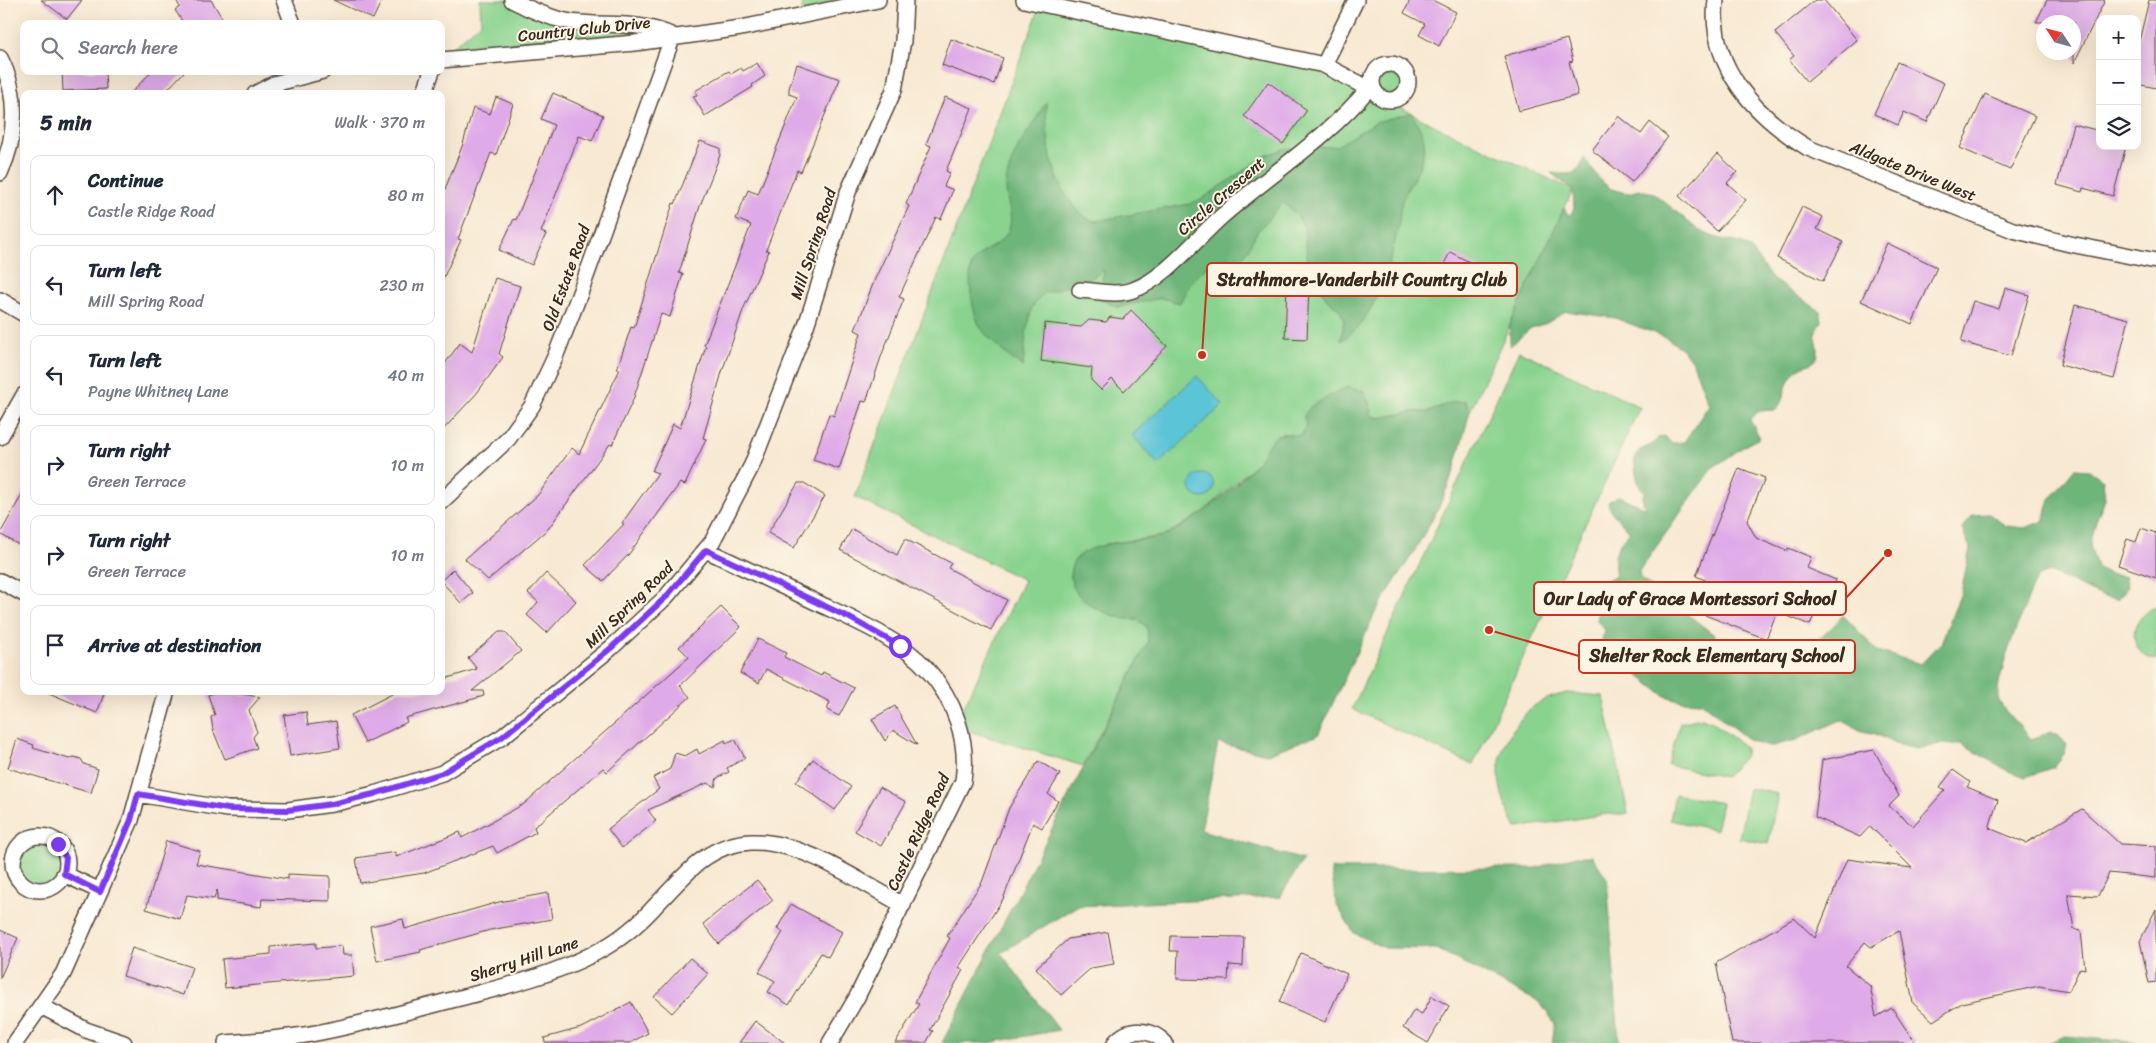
<!DOCTYPE html>
<html lang="en">
<head>
<meta charset="utf-8">
<style>
	body { margin:0; font-family:Sriracha,sans-serif; background:#f2f2f3; color:#1f2937 }
	.controls { position:absolute; right:15px; top:15px; display:grid; overflow:hidden; border-radius:10px; box-shadow:0 5px 20px #0002 }
	.controls button { width:45px; height:45px; display:grid; place-items:center; padding:0; border:0; border-bottom:1px solid #e0e1e3; background:#fff; color:#1f2937; font:25px sans-serif }
	.compass { position:absolute; left:2036px; top:15px; width:45px; height:45px; border-radius:50%; background:#fff; box-shadow:0 5px 20px #0002; rotate:306deg }
	.stop { position:absolute; width:15px; height:15px; margin:-11px; border:4px solid #7c3aed; border-radius:50%; background:#fff }
	.stop.end { background:#7c3aed; border-color:#fff; box-shadow:0 1px 5px #0008 }
	.list { margin:0; padding:0; list-style:none }
	h2 { display:flex; justify-content:space-between; align-items:center; height:65px; margin:0; padding:0 20px; font-size:21px }
	h2 small { font-size:16px; font-weight:400; color:#747a83 }
	.list li { display:grid; grid-template-columns:32px 1fr auto; gap:15px; align-items:center; box-sizing:border-box; height:80px; margin:0 10px 10px; padding:0 10px; border:1px solid #e0e1e3; border-radius:10px }
	.list b { display:block; font-size:19px; white-space:nowrap }
	.list p { margin:0; font-size:16px; white-space:nowrap; color:#747a83 }
	.list em { font-size:16px; font-style:normal; color:#747a83 }
	.icon { flex:none; width:28px; height:28px; fill:none; stroke:currentColor; stroke-width:2; stroke-linecap:round; stroke-linejoin:round }
	.map { position:relative; flex:none; width:2156px; height:1043px; overflow:hidden }
	.search { position:absolute; background:#fff; box-shadow:0 5px 20px #0002; left:20px; top:20px; width:425px; height:55px; display:flex; align-items:center; gap:12px; box-sizing:border-box; padding:0 18px; border-radius:10px; color:#747a83; font-size:19px }
	.panel { position:absolute; background:#fff; box-shadow:0 5px 20px #0002; left:20px; top:90px; width:425px; height:605px; border-radius:10px }
	.map>svg:first-child { display:block }
</style>
</head>
<body>
<div class="map">
<svg width="2156" height="1043" viewBox="0 0 2156 1043">
	<rect width="100%" height="100%" fill="#fcf5e5"/>
	<filter id="ink" filterUnits="userSpaceOnUse"><feTurbulence type="fractalNoise" baseFrequency=".02" numOctaves="2"/><feDisplacementMap in="SourceGraphic" scale="10" xChannelSelector="R" yChannelSelector="G"/><feConvolveMatrix kernelMatrix="1 2 1 2 8 2 1 2 1" color-interpolation-filters="sRGB"/></filter>
	<filter id="wash" filterUnits="userSpaceOnUse"><feTurbulence type="fractalNoise" baseFrequency=".0096" numOctaves="4" result="noise"/><feDisplacementMap in="SourceGraphic" scale="20" xChannelSelector="R" yChannelSelector="G"/><feGaussianBlur stdDeviation="1.12" result="paint"/><feColorMatrix in="noise" values="0 0 0 0 0 0 0 0 0 0 0 0 0 0 0 0 0 1.4 0 .05"/><feComposite in="paint" operator="in"/></filter>
	<g filter="url(#wash)">
		<rect width="100%" height="100%" fill="#f8e9d3"/>
		<path fill="#89d38f" stroke="#627e56" d="M480 0H512L537 13 673 36 441 56 481 23Z
			M803 0H854L802 11Z
			M1041 4 1324 65 1372 86V76L1379 67 1395 64 1404 71 1407 87 1401 96 1388 100 1427 122 1573 190 1470 411 1465 401 1441 406 1429 412H1412L1379 418 1371 415 1370 405 1304 416 1306 426 1302 435 1294 436 1283 433 1275 437 1258 462 1201 514 1164 536 1105 544 1089 604 1125 618 1141 621 1148 629V642L1083 766 962 729 958 719 1024 580 855 497Z
			M1519 351 1640 407 1473 765 1352 709Z
			M2156 607V660C2126 654 2128 616 2156 607Z
			M1567 693 1603 696 1628 813 1618 815 1607 814 1516 828C1496 790 1490 758 1518 723 1524 714 1535 704 1544 700 1551 697 1559 695 1567 693Z
			M1702 718 1712 722 1745 747V756L1726 777 1668 765 1680 723Z
			M1749 788 1778 794 1768 844 1739 838Z
			M1675 794 1722 803 1716 830 1670 820Z
			M13 863a27 27 0 1 1 54 0a27 27 0 1 1-54 0Z"/>
		<path fill="#6eb57a" stroke="#54704c" d="M1046 102C1047 139 1049 173 1072 203 1079 212 1084 219 1095 221L1190 204 1205 197 1267 155 1284 149 1337 146 1376 122 1411 113C1417 124 1426 135 1424 148 1423 168 1409 183 1402 201 1399 212 1400 221 1397 231 1390 268 1374 321 1341 341L1344 320 1340 310 1327 299 1309 272 1304 227 1297 215 1283 202 1257 232 1244 256C1210 256 1194 273 1180 303L1161 298 1118 307 1099 299 1104 270 1088 280 1044 293 1032 307 1026 333 1023 367C1007 356 993 344 981 328 973 317 967 279 972 265 979 248 1003 247 1009 229 1014 217 1006 200 1006 188 1007 156 1031 129 1046 102Z
			M1584 158 1600 180 1611 189 1628 193 1639 190 1654 193 1698 230 1714 237 1741 243 1751 249 1772 279 1820 311 1822 321 1815 334C1826 375 1804 355 1790 378 1784 389 1785 399 1776 410L1759 411 1750 420 1760 438C1742 445 1730 458 1713 467L1639 571 1640 578 1713 634 1733 661C1743 662 1755 666 1765 664 1796 659 1823 639 1843 615L1877 651 1921 664 1941 643 1961 593 1970 548 1962 529 1973 515 1989 514 2006 526 2024 528 2044 521 2050 499 2074 469 2089 470 2103 480 2105 499 2097 518 2090 545 2097 567 2109 574 2125 577 2128 587 2117 599 2104 597 2050 572 2038 576C2028 597 1995 676 1998 697 2000 709 2023 728 2031 739L2051 732 2059 736 2067 745 2064 754 2054 767 2026 777 2008 771 1961 744H1940L1918 749 1895 744 1876 734 1862 731 1841 720 1796 740 1769 747 1750 741 1701 702 1682 701 1665 696 1600 646 1605 630 1597 621 1599 607 1603 601 1600 588 1608 579 1616 576C1612 559 1616 543 1630 532 1623 522 1609 514 1608 502L1619 496 1645 508 1642 497 1645 492 1639 486 1635 469V458L1640 450 1653 444 1658 438 1665 436 1671 443 1684 442 1709 405 1693 363 1683 350 1667 338 1615 318 1566 311 1547 323 1531 328 1510 346V324L1564 208 1569 216 1574 209 1573 190 1551 173C1569 174 1578 178 1584 158Z
			M1347 387 1364 391 1370 405 1371 415 1379 418 1412 412H1429L1452 402 1465 401 1470 411 1454 471 1439 507 1415 550 1376 611 1318 735 1267 754 1218 743 1201 830 1303 860 1280 897 1077 906 1001 953 1059 1030 988 1043H942L1148 642C1148 634 1149 626 1141 622 1138 619 1131 620 1126 619 1106 614 1075 603 1071 579 1064 536 1143 545 1165 535 1199 520 1231 490 1257 463 1264 455 1268 440 1277 436 1285 432 1293 437 1302 435L1306 426 1304 416 1311 406Z
			M1577 856H1592L1607 878 1619 1043H1552L1555 1023 1540 1003 1437 949 1384 948 1354 933 1336 904 1331 869 1535 868Z
			M2066 1036 2142 1043H2047Z"/>
		<path fill="#5bc4d7" stroke="#4b777a" d="M1197 376 1223 405 1158 464 1132 435Z
			M1190 486a12 12 0 1 1 24 0a12 12 0 1 1-24 0Z"/>
		<g id="blocks">
			<path fill="#dfaae8" d="M41 0H82L67 19Z
				M176 0H211L226 24H184L175 10 180 7Z
				M333 0H382L373 19Z
				M1410 0H1432L1456 12 1439 46 1419 35 1425 24 1404 13Z
				M1815 0H1824L1857 40 1807 82 1789 60 1794 56 1775 33Z
				M2047 0H2105L2074 63V22H2036Z
				M2149 0H2156V88L2137 84V50Z
				M951 39 1003 58 994 84 942 65Z
				M1567 39 1573 61 1569 62 1578 95 1519 111 1504 56Z
				M1897 62 1944 83 1927 122 1904 112 1898 125 1874 114Z
				M757 63 765 76 752 85 753 87 705 116 693 96 697 95 695 91 729 71 731 74 741 68 743 71Z
				M797 64 840 79 801 172 797 170 766 250 769 251 743 310 722 372 703 438 706 439 685 485 680 483 629 554 603 581 585 565 624 524 622 523 658 473 652 471 673 424 680 428 706 346 704 345 751 225 736 219 748 190 758 194 797 97 789 94V88Z
				M62 71H105L106 89 63 91Z
				M152 71H185L163 94H130Z
				M1268 82 1307 110 1283 144 1244 116Z
				M553 93 603 115 592 141 579 136 541 232 546 234 532 265 499 250 514 219 516 220 554 125 541 119Z
				M1985 94 2035 116 2010 170 1960 148Z
				M496 97 513 104 496 155 491 153 458 239 461 240 441 283V199L463 144 473 108 490 114Z
				M945 97 972 108 946 171 950 173 944 186 953 190 941 219 936 217 899 297 904 299 882 354 866 402 862 401 839 469 813 460 829 414 834 416 861 333 855 330 875 279 909 206 906 204 931 146 926 144Z
				M1619 116 1641 134 1650 122 1668 137 1632 182 1592 150Z
				M2073 124 2100 131V146H2126L2113 196 2083 188 2082 192 2057 185Z
				M700 141 720 148V155L700 206 679 273 683 274 670 317 661 314 633 400 612 445 610 444 548 529 488 580 465 559 538 495 572 448 579 454 620 369H617L631 327 634 328 673 203 675 204Z
				M1718 154 1737 172 1727 183 1746 200 1717 231 1679 196Z
				M1802 207 1823 217 1817 229 1843 242 1823 281 1777 258Z
				M1887 243 1937 267 1912 324 1861 301Z
				M1450 252 1479 267 1471 283 1442 268Z
				M495 278 520 286 499 354 503 357 477 393 441 432V369L460 343 472 352Z
				M1287 285 1309 286 1307 339 1285 338Z
				M2005 288 2029 295 2011 356 1961 342 1973 301 1999 309Z
				M2075 305 2129 319 2114 379 2060 365Z
				M1131 310 1167 346 1124 391 1112 379 1101 390 1091 380 1092 368 1041 361 1045 323 1081 327 1089 320 1106 322 1110 317 1123 319Z
				M1739 468 1765 478 1747 521 1756 538 1787 551 1788 548 1811 557 1807 568 1836 580 1828 601 1821 598 1810 625 1777 612 1766 639 1705 615 1707 609 1695 604 1705 580 1696 576Z
				M798 483H804L825 496 794 548 768 533Z
				M24 491V548L0 534Z
				M2141 528 2156 533V578L2118 565 2127 539 2136 542Z
				M852 529 897 555 905 539 951 563 948 568 1007 600 991 630 840 550Z
				M453 569 473 593 461 603 441 581Z
				M546 573 576 601 547 633 527 615 538 602 528 593Z
				M721 607 741 627 680 686 690 697 607 772 603 768 534 827 536 832 497 853 493 846 424 873 360 883 356 858 396 852V857L460 832 462 838 524 804 689 657 679 647Z
				M499 632H505L521 651 472 691H483L484 696 405 718 407 722 365 743 351 715 398 691H441V680L477 669 468 658Z
				M758 639 786 653 784 657 813 672 821 676 823 672 854 688 839 716 827 710 830 702 766 669 759 683 740 673Z
				M44 691H105L97 713Z
				M219 691 260 697 249 710 257 732 253 737 257 748 225 759 213 730 211 717 215 715 208 695Z
				M895 706 917 745 893 730 885 741 872 719Z
				M306 712 308 725 336 721 340 748 290 756 284 715Z
				M17 739 34 745 33 748 69 759 74 757 81 759 84 764 98 769 91 793 8 768Z
				M735 739 745 758 727 768 729 772 717 778 715 787 707 783 648 810 656 821 622 848 608 829 659 789 653 778 670 769 675 753 685 756 697 749 699 754 725 740 726 743Z
				M1874 750 1899 796 1889 806 1913 826 1945 790 1940 787 1953 770 1970 782 1967 787 1998 800 1989 828 2026 843 2082 809 2120 844 2156 846V878L2109 873 2098 896 2068 894 2074 929 2081 931 2085 969 2080 968 2069 991 2039 986 1962 1003 1933 1021 1913 1003 1899 931 1871 947 1865 942 1846 966 1870 986 1876 1017 1892 1008 1915 1043H1732L1716 963 1794 918 1815 938 1847 859 1912 868 1870 826 1860 837 1815 817 1822 760Z
				M813 759 851 787 835 810 796 782Z
				M1038 761 1060 774 1048 794 1058 801 1042 828 1033 823 1003 899 959 967 963 970 930 1030 933 1031 926 1043H895L919 1004 915 1002 950 938 947 936 982 882 1009 808Z
				M880 787 906 802 881 846 855 831Z
				M166 841 200 851 196 864 288 879V874L330 876V901L262 899 261 907 217 900V890L214 899 187 895 180 919 146 909Z
				M757 880 773 900 719 944 703 924Z
				M548 893 552 919 490 930 420 950 421 952 377 961 370 926 403 919 405 929 499 902Z
				M791 904 842 932 828 957 821 953 789 1005 768 992 775 981 759 972 783 932 777 929Z
				M2156 909V982L2149 983 2140 941Z
				M0 930 18 938 0 978Z
				M1108 932 1114 964 1091 968 1061 995 1036 968 1068 939Z
				M1171 936 1244 937 1243 966 1229 965 1228 980 1177 979 1178 951H1170Z
				M316 943V948L342 946 343 955H352L354 976 225 988 222 959 271 954V947Z
				M132 948 192 967 183 995 123 976Z
				M1301 953 1347 974 1325 1022 1279 1002Z
				M690 958 708 974 672 1013 654 997Z
				M1432 996 1449 1006 1428 1043 1403 1028 1414 1010 1422 1014Z
				M631 1002 648 1033 630 1043H545L544 1038 581 1028Z
				M755 1021 785 1043H739Z"/>
		</g>
	</g>
	<g filter="url(#ink)">
		<use href="#blocks" fill-opacity="0" stroke="#574739" stroke-width="1"/>
		<g fill="none" stroke-linecap="round" stroke-linejoin="round">
			<defs>
				<path id="street" d="M284 0 293 24
					M1024 0 1324 65 1375 92
					M1716 0C1708 66 1755 116 1808 148L2013 230 2070 244 2156 261
					M0 58C19 95 17 137 0 173
					M441 60 635 43 741 28 878 0
					M1372 82a18 18 0 1 1 36 0a18 18 0 1 1-36 0Z
					M1324 65 1356 0
					M255 94 274 84 323 71
					M424 94 432 71
					M1080 290C1097 291 1117 296 1133 290 1165 279 1196 239 1221 217 1268 176 1330 136 1368 89
					M0 300 24 314
					M0 437 24 395
					M441 502 508 439 532 406 555 357 580 293 673 36C637 19 603 28 566 21 547 17 529 9 512 0
					M706 550C744 568 782 586 820 604 856 621 900 639 927 669 955 700 969 741 963 781L857 997 830 1043
					M0 581 24 594
					M138 794 227 809 288 810 332 804 374 794 442 773 502 737 611 648 666 597 712 542 752 465 806 326 848 192 894 90 903 41 905 0
					M13 863a27 27 0 1 1 54 0a27 27 0 1 1-54 0Z
					M64 874 100 891
					M41 1006 86 1030 124 1043
					M15 1043 63 974 100 891 131 820 167 691
					M226 1043C253 1041 279 1039 305 1035 353 1027 401 1013 448 1001 498 988 549 977 595 953 617 942 640 923 657 904 685 876 706 844 751 842 802 840 860 882 903 905
					M1115 1043C1128 1027 1151 1028 1165 1043"/>
			</defs>
			<use href="#street" stroke="#574739" stroke-width="18"/>
			<use href="#street" stroke="#fff" stroke-width="15"/>
		</g>
	</g>
	<g fill="none" stroke-linecap="round" stroke-linejoin="round" filter="url(#ink)">
		<path stroke="#7c3aed" stroke-width="6" d="M58 844 66 858 64 874 100 892 131 820 138 794 228 809 288 810 332 804 374 794 442 773 502 737 611 648 666 597 706 550 848 617 900 646"/>
	</g>
	<g text-anchor="middle" dominant-baseline="central" stroke-width="4" stroke-linejoin="round" paint-order="stroke">
		<g font-size="16" fill="#3b2a1e" stroke="#fcf5e5">
			<text transform="translate(584 29) rotate(-6)">Country Club Drive</text>
			<text transform="translate(1913 171) rotate(22)">Aldgate Drive West</text>
			<text transform="translate(1221 196) rotate(-41)">Circle Crescent</text>
			<text transform="translate(813 244) rotate(-72)">Mill Spring Road</text>
			<text transform="translate(566 278) rotate(-70)">Old Estate Road</text>
			<text transform="translate(629 605) rotate(-44)">Mill Spring Road</text>
			<text transform="translate(918 832) rotate(-65)">Castle Ridge Road</text>
			<text transform="translate(524 959) rotate(-18)">Sherry Hill Lane</text>
		</g>
	</g>
	<path fill="none" stroke="#c8321e" stroke-width="2" d="M1202 355L1207 280M1888 553L1846 598M1489 630L1579 656"/>
	<g fill="#c8321e" stroke="#fcf5e5" stroke-width="2">
		<circle cx="1202" cy="355" r="5"/>
		<circle cx="1888" cy="553" r="5"/>
		<circle cx="1489" cy="630" r="5"/>
	</g>
	<g fill="#fcf5e5" stroke="#c8321e" stroke-width="2">
		<rect x="1207" y="263" width="310" height="33" rx="5"/>
		<rect x="1534" y="582" width="312" height="33" rx="5"/>
		<rect x="1579" y="640" width="276" height="33" rx="5"/>
	</g>
	<g font-size="18" text-anchor="middle" font-weight="bold" fill="#3b2a1e">
		<text x="1362" y="286">Strathmore-Vanderbilt Country Club</text>
		<text x="1690" y="605">Our Lady of Grace Montessori School</text>
		<text x="1717" y="662">Shelter Rock Elementary School</text>
	</g>
</svg>
<div class="controls">
<button>+</button>
<button>−</button>
<button><svg class="icon" aria-label="layers" viewBox="0 0 24 24"><path d="M12 4l9 5-9 5-9-5zM3 14l9 5 9-5"/></svg></button>
</div>
<svg class="compass" viewBox="-18 -18 36 36"><path d="M0-13l5 13h-10z" fill="#e53935"/><path d="M0 13l5-13h-10z" fill="#747a83"/></svg>
<div class="stop" style="left:900px;top:646px"></div>
<div class="stop end" style="left:58px;top:844px"></div>
<div class="search"><svg class="icon" aria-label="search" viewBox="0 0 24 24"><circle cx="10" cy="10" r="6"/><path d="M15 15l6 6"/></svg>Search here</div>
<section class="panel">
<h2>5 min<small>Walk · 370 m</small></h2>
<ul class="list">
<li><svg class="icon" aria-label="ahead" viewBox="0 0 24 24"><path d="M12 20V5M6 11l6-6 6 6"/></svg><div><b>Continue</b><p>Castle Ridge Road</p></div><em>80 m</em></li>
<li><svg class="icon" aria-label="left" viewBox="0 0 24 24"><path d="M17 20v-9H6M10 6l-5 5 5 5"/></svg><div><b>Turn left</b><p>Mill Spring Road</p></div><em>230 m</em></li>
<li><svg class="icon" aria-label="left" viewBox="0 0 24 24"><path d="M17 20v-9H6M10 6l-5 5 5 5"/></svg><div><b>Turn left</b><p>Payne Whitney Lane</p></div><em>40 m</em></li>
<li><svg class="icon" aria-label="right" viewBox="0 0 24 24"><path d="M7 20v-9h11M14 6l5 5-5 5"/></svg><div><b>Turn right</b><p>Green Terrace</p></div><em>10 m</em></li>
<li><svg class="icon" aria-label="right" viewBox="0 0 24 24"><path d="M7 20v-9h11M14 6l5 5-5 5"/></svg><div><b>Turn right</b><p>Green Terrace</p></div><em>10 m</em></li>
<li><svg class="icon" aria-label="arrive" viewBox="0 0 24 24"><path d="M6 21V4h12l-3 4 3 4H6"/></svg><div><b>Arrive at destination</b></div></li>
</ul>
</section>
</div>
</body>
</html>
